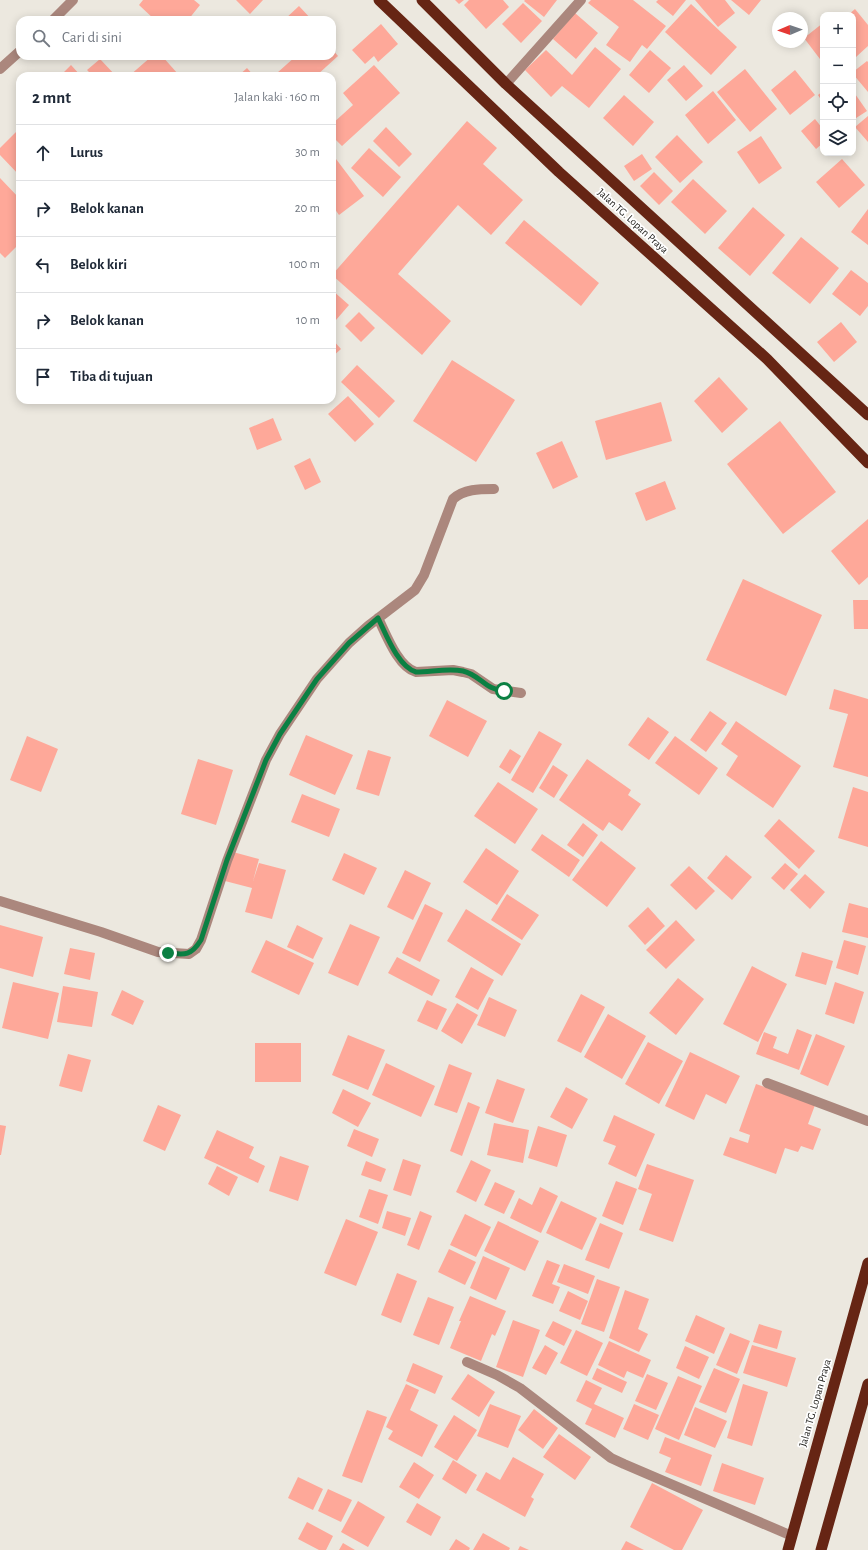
<!DOCTYPE html>
<html lang="id">
<head>
<meta charset="utf-8">
<style>
	body { margin:0; font-family:"Alegreya Sans",sans-serif; background:#f2f2f3; color:#1f2937 }
	.controls { position:absolute; right:12px; top:12px; display:grid; overflow:hidden; border-radius:8px; box-shadow:0 2px 10px #0003 }
	.controls button { width:36px; height:36px; display:grid; place-items:center; padding:0; border:0; border-bottom:1px solid #e0e1e3; background:#fff; color:#1f2937; font:20px sans-serif }
	.compass { position:absolute; left:772px; top:12px; width:36px; height:36px; border-radius:50%; background:#fff; box-shadow:0 2px 10px #0003; rotate:268deg }
	.stop { position:absolute; width:12px; height:12px; margin:-9px; border:3px solid #0b8043; border-radius:50%; background:#fff }
	.stop.end { background:#0b8043; border-color:#fff; box-shadow:0 1px 4px #0008 }
	.list { margin:0; padding:0; list-style:none }
	h2 { display:flex; justify-content:space-between; align-items:center; height:52px; margin:0; padding:0 16px; font-size:17px }
	h2 small { font-size:13px; font-weight:400; color:#747a83 }
	.list li { display:grid; grid-template-columns:26px 1fr auto; gap:12px; align-items:center; box-sizing:border-box; height:56px; padding:0 16px; border-top:1px solid #e0e1e3 }
	.list b { display:block; font-size:15px; white-space:nowrap }
	.list em { font-size:13px; font-style:normal; color:#747a83 }
	.icon { flex:none; width:22px; height:22px; fill:none; stroke:currentColor; stroke-width:2; stroke-linecap:round; stroke-linejoin:round }
	.map { position:relative; flex:none; width:868px; height:1550px; overflow:hidden }
	.search { position:absolute; background:#fff; box-shadow:0 2px 10px #0003; left:16px; top:16px; width:320px; height:44px; display:flex; align-items:center; gap:10px; box-sizing:border-box; padding:0 14px; border-radius:12px; color:#747a83; font-size:15px }
	.panel { position:absolute; background:#fff; box-shadow:0 2px 10px #0003; left:16px; top:72px; width:320px; height:332px; border-radius:12px }
	.map>svg:first-child { display:block }
</style>
</head>
<body>
<div class="map">
<svg width="868" height="1550" viewBox="0 0 868 1550">
	<rect width="100%" height="100%" fill="#ece8df"/>
	<path fill="#fea899" d="M143 0H194L200 5 188 20H155L139 5Z
		M236 0H263L250 14Z
		M455 0H464L459 4Z
		M469 0H503L509 7 486 29 464 5Z
		M525 0H557L544 17 524 1Z
		M591 0H633L666 26 647 49 642 45 630 62 606 45 619 27 588 3Z
		M658 0H686L673 16 656 2Z
		M695 0H725L735 13 718 27Z
		M731 0H761L749 15Z
		M523 3 542 21 521 43 502 24Z
		M691 4 737 47 711 75 665 32Z
		M299 6 312 20H284Z
		M855 9 868 25V46L856 57 853 53V15H848Z
		M575 13 598 33 576 59 553 39Z
		M823 23V63L804 38Z
		M381 24 398 44 378 62 374 56 365 64 352 50Z
		M595 47 621 69 589 108 562 86 551 97 525 70 546 50 572 75Z
		M332 49 338 56 316 76H279L277 73 296 56H332Z
		M650 50 671 68 649 93 629 75Z
		M152 56H162L178 74 176 76H129Z
		M100 59 116 76H93L87 70Z
		M867 61 868 62V92L853 74V72Z
		M71 65 81 76H60Z
		M374 65 400 93 342 146 332 136V124L353 105 343 93Z
		M684 65 703 86 686 101 667 80Z
		M247 68 254 76H238Z
		M745 69 777 109 750 132 717 92Z
		M795 70 815 95 790 115 771 90Z
		M713 91 736 120 708 144 685 115Z
		M823 91V103L818 95Z
		M853 91 867 111 853 120Z
		M624 95 654 122 633 146 603 118Z
		M868 116V142L855 127Z
		M815 119 823 129V143L816 149 801 131Z
		M467 121 497 148 483 164 523 200 491 235 458 205 398 274 451 321 422 355 332 275Z
		M386 127 412 154 399 167 373 141Z
		M20 128V176L0 155V148Z
		M677 135 703 162 680 183 655 157Z
		M761 136 782 168 759 184 737 152Z
		M369 148 401 177 383 197 351 168Z
		M642 154 652 169 634 181 624 166Z
		M336 159 364 196 339 215 332 205V163Z
		M842 159 865 185 839 208 816 182Z
		M654 172 673 191 659 205 640 186Z
		M0 178 20 199V243L5 258 0 253Z
		M693 179 727 211 705 234 671 202Z
		M753 207 785 235 750 276 718 248Z
		M868 209V245L851 232Z
		M524 220 599 283 581 306 505 243Z
		M801 237 839 268 810 304 772 273Z
		M851 270 868 283V306L860 316 832 294Z
		M332 290 349 305 336 320 332 317Z
		M359 312 375 328 361 342 345 326Z
		M841 322 857 342 834 362 817 342Z
		M332 339 341 349 332 357Z
		M452 360 515 400 476 462 413 421Z
		M357 365 395 401 379 418 341 382Z
		M719 377 748 409 722 433 694 401Z
		M348 396 374 424 355 442 328 414Z
		M661 402 672 441 606 460 595 421Z
		M273 418 282 440 257 450 249 428Z
		M780 421 836 492 783 534 727 464Z
		M562 441 578 477 553 489 536 453Z
		M310 458 321 482 305 490 294 466Z
		M665 481 676 509 646 521 635 493Z
		M868 519V577L859 585 831 551Z
		M743 579 822 615 786 696 706 660Z
		M853 600H868V629H854Z
		M834 689 868 699V777L833 767 848 714 829 709Z
		M447 700 487 721 468 757 429 736Z
		M710 711 727 723 706 752 690 740Z
		M648 717 669 732 649 760 628 745Z
		M736 721 801 766 773 808 726 775 738 756 721 744Z
		M539 731 562 744 533 793 511 780Z
		M306 735 353 755 335 795 289 775Z
		M27 736 58 749 41 792 10 780Z
		M675 736 718 768 699 795 655 763Z
		M510 749 521 756 510 774 499 767Z
		M368 750 391 757 379 796 356 789Z
		M198 759 233 770 216 825 181 814Z
		M587 759 631 790 628 795 641 804 622 831 609 822 603 831 559 800Z
		M553 765 568 775 554 798 539 788Z
		M498 782 538 809 515 844 474 816Z
		M853 787 868 792V847L838 838Z
		M302 794 340 809 329 837 291 822Z
		M779 819 815 851 799 869 764 836Z
		M583 823 598 835 583 857 567 845Z
		M542 834 580 860 569 877 531 850Z
		M601 841 636 868 607 907 572 880Z
		M486 848 519 871 497 905 463 882Z
		M233 852 259 859 253 881 259 863 286 870 272 919 245 912 252 888 225 881Z
		M344 853 377 868 364 895 332 880Z
		M726 855 752 877 732 900 707 878Z
		M785 863 798 874 784 890 771 878Z
		M689 866 715 891 696 910 670 885Z
		M405 870 431 883 413 920 387 907Z
		M805 874 825 892 810 909 790 890Z
		M507 894 539 915 522 940 491 920Z
		M849 903 868 908V938L842 932Z
		M425 904 443 913 420 962 402 953Z
		M648 907 665 926 645 945 628 926Z
		M466 909 521 944 502 976 447 941Z
		M676 920 695 940 666 969 646 950Z
		M350 924 380 937 358 986 328 973Z
		M0 925 43 937 33 977 0 968Z
		M297 925 323 938 313 959 287 947Z
		M266 940 314 963 299 995 251 972Z
		M844 940 866 946 858 975 836 968Z
		M70 948 95 953 90 980 64 974Z
		M802 952 833 961 826 985 795 976Z
		M397 957 440 980 432 996 388 973Z
		M752 966 787 984 758 1042 723 1024Z
		M471 967 494 980 478 1010 455 997Z
		M678 978 704 999 676 1035 649 1013Z
		M13 982 59 993 48 1039 2 1028Z
		M835 982 864 992 854 1024 825 1014Z
		M63 986 98 992 92 1027 57 1022Z
		M122 990 144 1001 133 1025 111 1015Z
		M581 994 605 1007 581 1053 557 1041Z
		M489 997 517 1010 505 1037 477 1025Z
		M427 1000 447 1009 437 1030 417 1021Z
		M457 1003 478 1015 462 1044 441 1031Z
		M608 1014 646 1036 622 1079 584 1057Z
		M797 1029 812 1035 799 1070 756 1054 764 1032 777 1037 773 1048 788 1054Z
		M816 1034 845 1046 828 1086 800 1074Z
		M348 1035 385 1050 368 1090 332 1075Z
		M648 1042 683 1061 659 1104 625 1084Z
		M255 1043H301V1082H255Z
		M690 1052 740 1076 726 1104 706 1094 694 1120 665 1106Z
		M68 1054 91 1060 82 1092 59 1086Z
		M386 1063 435 1086 421 1117 372 1095Z
		M449 1064 472 1073 457 1113 434 1105Z
		M497 1079 525 1089 513 1123 485 1113Z
		M756 1084 815 1105 808 1124 821 1129 813 1150 801 1146 798 1152 785 1148 776 1174 723 1155 730 1137 748 1143 750 1135 739 1131Z
		M566 1087 588 1099 572 1129 550 1117Z
		M343 1089 371 1103 358 1127 332 1113Z
		M468 1102 480 1107 462 1156 450 1151Z
		M158 1105 181 1115 165 1151 143 1141Z
		M614 1115 655 1134 636 1177 608 1164 616 1146 603 1141Z
		M494 1123 529 1130 523 1163 487 1155Z
		M0 1125 6 1126 1 1155H0Z
		M538 1126 567 1135 557 1167 528 1158Z
		M354 1129 379 1139 372 1157 347 1146Z
		M217 1130 254 1147 249 1158 265 1166 258 1183 204 1158Z
		M280 1156 309 1166 298 1201 269 1191Z
		M403 1159 421 1165 411 1196 393 1190Z
		M471 1160 491 1170 476 1202 456 1192Z
		M366 1161 386 1169 381 1182 361 1175Z
		M647 1164 694 1180 673 1242 639 1230 652 1194 638 1189Z
		M217 1166 238 1177 229 1196 208 1184Z
		M616 1181 637 1189 623 1225 602 1216Z
		M495 1182 515 1191 504 1214 484 1205Z
		M540 1187 558 1196 541 1233 510 1218 519 1198 532 1205Z
		M369 1189 388 1195 378 1224 359 1217Z
		M561 1201 597 1218 582 1250 546 1233Z
		M387 1211 411 1218 405 1236 382 1228Z
		M420 1211 432 1216 419 1250 407 1245Z
		M465 1214 491 1227 476 1257 450 1245Z
		M346 1219 378 1232 356 1286 324 1273Z
		M498 1221 539 1241 525 1271 484 1251Z
		M600 1223 623 1233 609 1269 585 1260Z
		M449 1249 476 1262 465 1285 438 1272Z
		M483 1256 510 1268 496 1300 470 1288Z
		M547 1260 560 1265 552 1284 560 1287 553 1304 532 1296Z
		M564 1264 595 1276 588 1294 557 1282Z
		M397 1273 417 1281 401 1323 381 1315Z
		M597 1279 620 1287 604 1332 581 1324Z
		M625 1290 649 1299 638 1329 648 1334 639 1352 609 1338Z
		M568 1291 588 1301 580 1320 559 1311Z
		M470 1296 506 1311 495 1336 492 1334 481 1361 450 1348 461 1321H459Z
		M428 1297 454 1307 439 1345 413 1335Z
		M696 1315 725 1328 714 1354 685 1341Z
		M513 1320 540 1330 523 1377 496 1367Z
		M553 1321 572 1330 564 1346 545 1336Z
		M759 1324 782 1331 777 1349 753 1342Z
		M576 1330 603 1343 587 1376 560 1363Z
		M730 1333 750 1341 737 1374 716 1365Z
		M609 1341 651 1360 643 1378 627 1371 624 1378 598 1365Z
		M545 1345 558 1353 546 1375 532 1368Z
		M752 1345 796 1358 787 1387 743 1373Z
		M685 1346 709 1357 699 1379 676 1368Z
		M413 1363 443 1376 435 1394 406 1381Z
		M597 1368 627 1382 622 1393 592 1379Z
		M714 1368 740 1379 726 1413 699 1402Z
		M468 1374 495 1392 479 1417 451 1399Z
		M647 1374 668 1383 656 1410 635 1401Z
		M678 1376 702 1386 679 1440 655 1429Z
		M586 1380 602 1388 594 1404 624 1418 615 1438 585 1424 592 1409 576 1401Z
		M406 1384 419 1390 410 1410 438 1425 422 1457 388 1439 393 1431 386 1427Z
		M743 1384 768 1392 752 1446 727 1438Z
		M490 1404 521 1416 508 1448 477 1436Z
		M634 1404 659 1415 648 1440 623 1429Z
		M695 1407 727 1421 715 1448 684 1435Z
		M534 1409 558 1428 543 1449 518 1430Z
		M367 1410 387 1417 362 1483 342 1476Z
		M454 1415 477 1430 457 1461 434 1447Z
		M559 1434 591 1457 575 1480 543 1457Z
		M665 1437 712 1455 701 1486 665 1472 671 1458 659 1453Z
		M513 1457 544 1474 531 1497 534 1499 525 1517 476 1490 486 1472 500 1480Z
		M453 1460 477 1475 466 1494 442 1479Z
		M414 1462 434 1475 419 1499 399 1487Z
		M722 1463 764 1478 755 1505 713 1491Z
		M298 1477 323 1489 313 1510 288 1498Z
		M652 1483 703 1510 682 1550H674L630 1527Z
		M328 1489 352 1500 341 1522 318 1511Z
		M358 1501 385 1517 368 1547 341 1532Z
		M417 1503 441 1517 431 1536 406 1522Z
		M307 1522 333 1536 326 1550H319L298 1539Z
		M483 1533 510 1548 509 1550H473Z
		M456 1539 470 1548 469 1550H449Z
		M626 1541 644 1550H621Z
		M343 1543 355 1550H339Z
		M520 1546 529 1550H518Z"/>
	<g fill="none" stroke-linecap="round" stroke-linejoin="round">
		<path stroke="#ab877d" stroke-width="10" d="M53 20 73 0
			M0 69 20 51
			M506 84 581 0
			M378 618C386 634 398 667 416 672L453 670 463 672 471 674 493 689 521 693
			M0 901 101 932 158 952 189 954 196 949 201 940 227 861 266 760 280 734 317 679 349 643 368 626 415 590 424 575 453 499C464 489 479 489 494 489
			M767 1083 868 1121
			M467 1362 497 1375 520 1388 611 1458 624 1464 792 1536"/>
		<path stroke="#662514" stroke-width="11" d="M379 0 559 172 767 359 868 463
			M422 0 506 84 868 415
			M788 1550 868 1263
			M821 1550 868 1384"/>
	</g>
	<g fill="none" stroke-linecap="round" stroke-linejoin="round">
		<path stroke="#0b8043" stroke-width="5" d="M168 953C185 955 191 956 201 940L227 860 266 760 280 734 317 679 349 643 378 618C386 634 398 667 416 672 431 672 448 668 463 671 480 675 486 690 504 691"/>
	</g>
	<g text-anchor="middle" dominant-baseline="central" stroke-width="3.5" stroke-linejoin="round" paint-order="stroke">
		<g font-size="11" fill="#21201c" stroke="#fff">
			<text transform="translate(633 221) rotate(42)">Jalan TG. Lopan Praya</text>
			<text transform="translate(815 1403) rotate(-74)">Jalan TG. Lopan Praya</text>
		</g>
	</g>
</svg>
<div class="controls">
<button>+</button>
<button>−</button>
<button><svg class="icon" aria-label="locate" viewBox="0 0 24 24"><circle cx="12" cy="12" r="6"/><path d="M12 2v4M12 18v4M2 12h4M18 12h4"/></svg></button>
<button><svg class="icon" aria-label="layers" viewBox="0 0 24 24"><path d="M12 4l9 5-9 5-9-5zM3 14l9 5 9-5"/></svg></button>
</div>
<svg class="compass" viewBox="-18 -18 36 36"><path d="M0-13l5 13h-10z" fill="#e53935"/><path d="M0 13l5-13h-10z" fill="#747a83"/></svg>
<div class="stop" style="left:504px;top:691px"></div>
<div class="stop end" style="left:168px;top:953px"></div>
<div class="search"><svg class="icon" aria-label="search" viewBox="0 0 24 24"><circle cx="10" cy="10" r="6"/><path d="M15 15l6 6"/></svg>Cari di sini</div>
<section class="panel">
<h2>2 mnt<small>Jalan kaki · 160 m</small></h2>
<ul class="list">
<li><svg class="icon" aria-label="ahead" viewBox="0 0 24 24"><path d="M12 20V5M6 11l6-6 6 6"/></svg><div><b>Lurus</b></div><em>30 m</em></li>
<li><svg class="icon" aria-label="right" viewBox="0 0 24 24"><path d="M7 20v-9h11M14 6l5 5-5 5"/></svg><div><b>Belok kanan</b></div><em>20 m</em></li>
<li><svg class="icon" aria-label="left" viewBox="0 0 24 24"><path d="M17 20v-9H6M10 6l-5 5 5 5"/></svg><div><b>Belok kiri</b></div><em>100 m</em></li>
<li><svg class="icon" aria-label="right" viewBox="0 0 24 24"><path d="M7 20v-9h11M14 6l5 5-5 5"/></svg><div><b>Belok kanan</b></div><em>10 m</em></li>
<li><svg class="icon" aria-label="arrive" viewBox="0 0 24 24"><path d="M6 21V4h12l-3 4 3 4H6"/></svg><div><b>Tiba di tujuan</b></div></li>
</ul>
</section>
</div>
</body>
</html>
